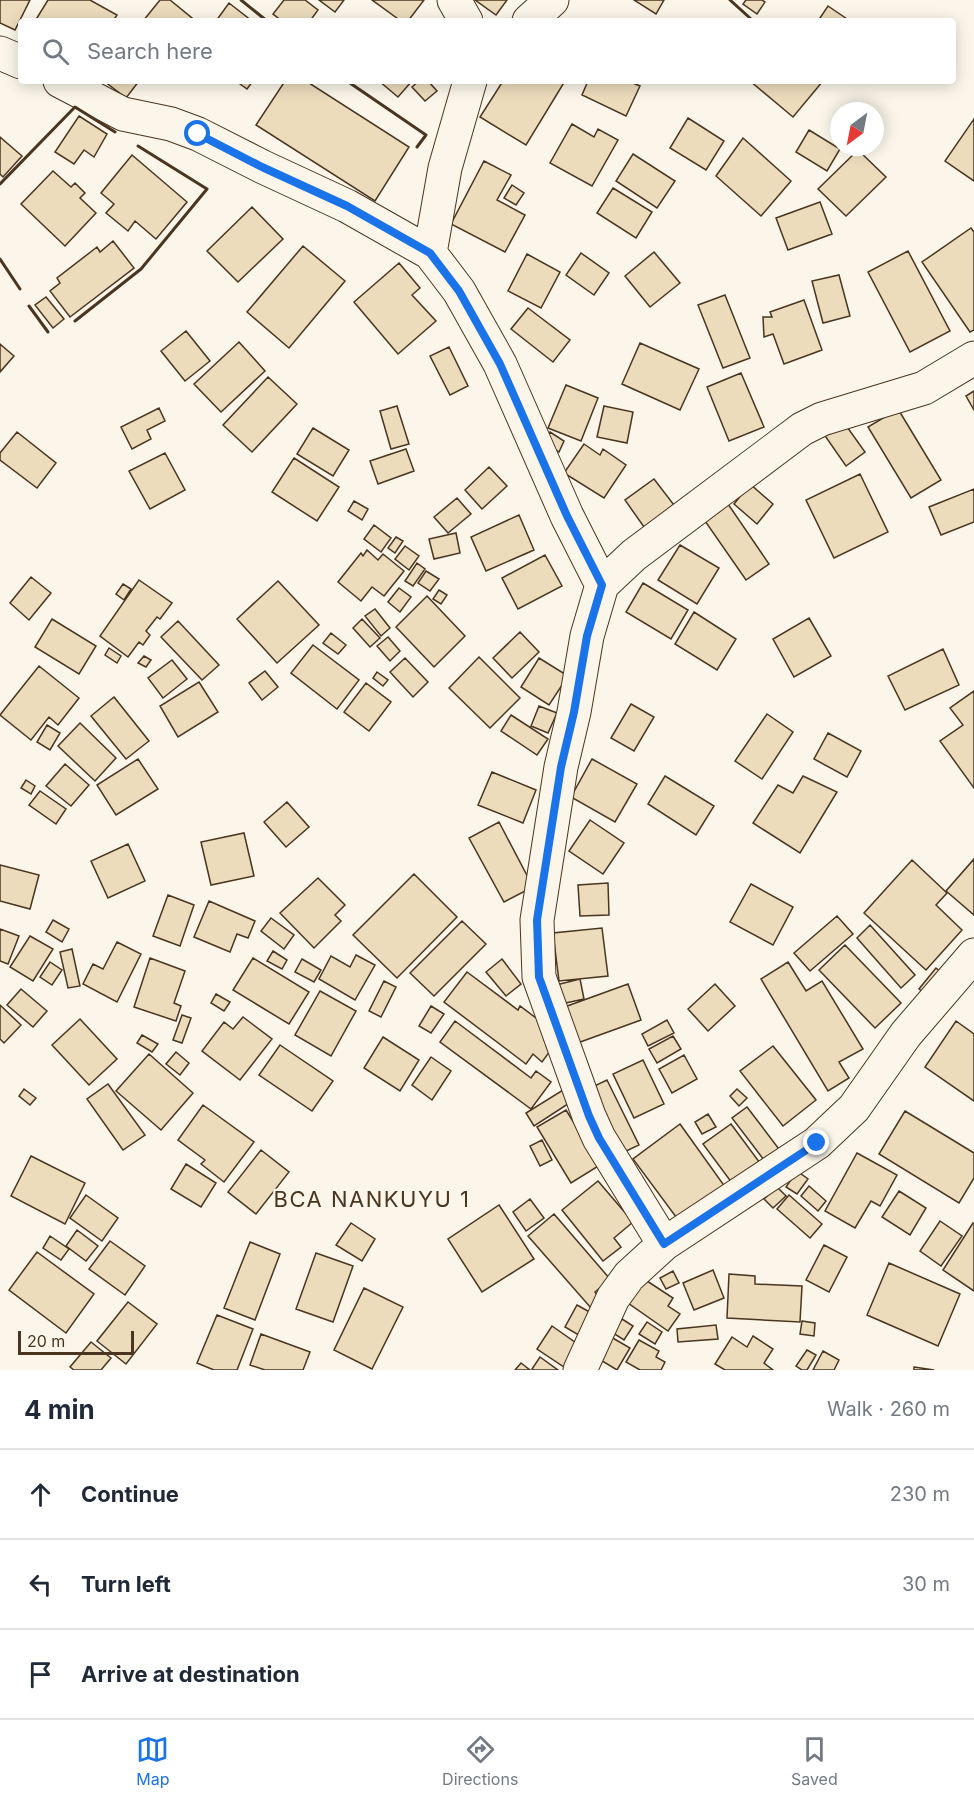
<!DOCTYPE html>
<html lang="en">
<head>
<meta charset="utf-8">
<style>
	body { margin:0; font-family:Inter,sans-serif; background:#f6f6f7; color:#1f2937 }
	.compass { position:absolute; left:830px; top:102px; width:54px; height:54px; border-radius:50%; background:#fff; box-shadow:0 3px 15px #0003; rotate:212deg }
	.scale { position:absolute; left:18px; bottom:15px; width:116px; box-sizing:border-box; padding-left:6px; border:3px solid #4a3520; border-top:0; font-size:16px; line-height:21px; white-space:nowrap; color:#4a3520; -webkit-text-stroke:4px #fbf6e9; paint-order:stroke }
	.stop { position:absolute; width:18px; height:18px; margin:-14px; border:4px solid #1a73e8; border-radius:50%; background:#fff }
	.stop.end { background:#1a73e8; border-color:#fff; box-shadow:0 2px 6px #0008 }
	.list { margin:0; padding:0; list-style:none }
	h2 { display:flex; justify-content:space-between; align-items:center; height:78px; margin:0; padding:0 24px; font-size:26px }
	h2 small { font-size:20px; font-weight:400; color:#747a83 }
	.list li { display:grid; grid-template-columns:39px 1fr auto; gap:18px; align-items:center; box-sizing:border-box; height:90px; padding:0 24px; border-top:2px solid #e0e1e3 }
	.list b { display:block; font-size:22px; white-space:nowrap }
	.list em { font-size:20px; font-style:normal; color:#747a83 }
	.icon { flex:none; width:33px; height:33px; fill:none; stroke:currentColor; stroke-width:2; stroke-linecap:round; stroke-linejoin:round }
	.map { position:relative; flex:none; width:974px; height:1370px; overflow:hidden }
	.search { position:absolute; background:#fff; box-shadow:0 3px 15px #0003; left:18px; right:18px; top:18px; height:66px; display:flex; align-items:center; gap:15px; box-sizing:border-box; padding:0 21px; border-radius:6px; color:#747a83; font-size:22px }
	.sheet { height:348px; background:#fff }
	nav { display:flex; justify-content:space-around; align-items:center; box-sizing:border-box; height:84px; border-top:2px solid #e0e1e3; background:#fff; font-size:16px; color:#747a83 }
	nav a { display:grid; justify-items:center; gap:3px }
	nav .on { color:#1a73e8 }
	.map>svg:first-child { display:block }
</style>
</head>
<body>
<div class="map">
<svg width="974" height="1370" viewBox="0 0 974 1370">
	<rect width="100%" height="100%" fill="#fbf6e9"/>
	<path fill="#ecdcbc" stroke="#4a3520" stroke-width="1.5" d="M0 0H30L15 30 0 23Z
		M48 0H90L117 15 113 21H35Z
		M160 0H170L192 18 190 21H143Z
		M284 0H305L318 10 310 21H282L273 14Z
		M319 0H344L335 12Z
		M372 0H424L408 21H401Z
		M475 0H507L496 15Z
		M634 0H664L656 14Z
		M746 0H762L765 2 757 14 743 4Z
		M229 3 252 21H216Z
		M828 6 850 21H818Z
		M104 81H139L126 98Z
		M236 81H253L247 89Z
		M285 81H306L409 147 375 201 256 125Z
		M379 81H412L398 97Z
		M419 81H428L437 91 425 101 412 87Z
		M503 81H565L526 145 480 117Z
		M588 81H628L640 86 626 116 582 95Z
		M750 81H823L793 117Z
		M851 105 862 111H847Z
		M79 116 107 134 94 157 84 150 74 164 55 152Z
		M688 118 724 141 706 170 670 148Z
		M974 119V181L945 161Z
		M572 124 594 137 598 129 618 140 592 186 550 163Z
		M809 130 840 149 827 171 796 152Z
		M0 137 22 156 3 177 0 174Z
		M743 138 791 181 761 216 716 176Z
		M858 150 886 177 846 216 818 189Z
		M633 154 675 181 657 208 616 181Z
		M132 155 187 202 156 239 135 221 128 231 106 213 114 204 101 193Z
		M484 161 511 175 497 200 525 215 505 252 451 224Z
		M53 171 71 187 75 183 85 193 80 198 96 213 65 246 21 204Z
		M512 185 524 193 516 205 504 198Z
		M613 188 652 212 636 238 597 213Z
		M820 202 832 234 788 250 776 218Z
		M252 207 283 239 238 282 207 251Z
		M971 228 974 232V330L970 332 922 262Z
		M113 241 134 268 70 317 50 291 60 283 57 278 97 247 100 252Z
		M303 246 345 281 289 348 247 312Z
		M908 251 950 331 910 352 868 272Z
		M654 252 680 283 650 307 625 276Z
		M581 253 609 273 594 295 566 275Z
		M527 254 560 272 541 308 508 291Z
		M399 263 420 288 412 295 436 321 398 354 354 302Z
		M839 275 850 316 823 323 812 281Z
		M725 295 750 358 723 368 698 305Z
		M46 297 64 319 53 328 35 305Z
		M804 300 822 350 784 364 773 334 764 337 763 317H772L770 312Z
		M528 308 570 340 553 362 511 329Z
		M186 331 210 361 185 381 161 351Z
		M239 342 265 371 221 412 194 384Z
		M640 343 699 369 680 410 622 384Z
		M0 344 14 356 0 372Z
		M449 347 468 386 450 395 430 356Z
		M741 373 764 427 729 441 707 387Z
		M268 377 297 404 252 452 223 425Z
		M566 385 598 398 581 441 548 428Z
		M974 391V410L966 396Z
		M397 406 409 444 391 449 380 411Z
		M604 406 633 412 627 443 597 437Z
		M159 408 165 421 147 430 151 439 132 449 121 427Z
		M898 409 941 480 911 498 868 427Z
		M840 417 865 452 846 466 821 430Z
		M313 428 349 450 333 476 297 454Z
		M17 432 56 463 37 488 0 460V453Z
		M550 432 564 441 559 452 543 443Z
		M584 444 600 455 603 449 626 465 604 498 564 473Z
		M406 449 414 471 378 484 370 461Z
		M165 453 185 490 150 509 129 471Z
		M294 458 339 487 317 521 272 492Z
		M489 467 507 486 482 509 465 490Z
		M860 474 888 532 834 558 806 500Z
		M654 479 674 505 644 527 625 500Z
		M750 484 773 504 757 524 734 504Z
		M974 489V522L941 535 929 507Z
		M457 498 471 514 448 533 434 517Z
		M354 501 368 509 362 520 348 511Z
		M728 504 769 564 746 580 705 521Z
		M519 515 534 550 486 571 471 537Z
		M374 525 391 538 381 552 364 539Z
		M456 533 460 553 434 559 429 539Z
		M396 537 403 541 395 553 388 548Z
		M680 545 719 568 697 604 658 580Z
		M405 546 419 556 409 570 395 559Z
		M367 550 378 560 383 554 404 571 384 596 372 587 361 601 338 582 361 553 363 556Z
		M545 555 562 586 518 609 502 578Z
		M417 563 425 569 413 586 405 581Z
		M426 571 439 579 430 591 418 583Z
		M31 577 51 593 29 620 10 603Z
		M139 580 172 603 160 619 157 617 146 631 150 635 143 645 139 642 128 657 100 636Z
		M278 581 319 625 277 663 237 619Z
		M643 583 688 610 671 639 626 612Z
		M123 584 131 589 124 600 116 594Z
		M399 588 411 597 400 612 388 602Z
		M439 590 447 595 441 604 433 599Z
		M427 596 465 636 434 667 396 627Z
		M375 609 390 628 381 636 365 616Z
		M694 612 736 639 717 670 675 644Z
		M809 618 831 656 794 677 773 639Z
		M52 619 96 646 79 674 35 647Z
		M362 619 380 638 370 647 353 628Z
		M178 621 219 665 202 680 161 637Z
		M520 632 539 652 512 678 493 658Z
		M331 633 346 645 338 654 323 643Z
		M388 637 400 651 390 661 377 646Z
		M313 645 359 680 337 709 291 673Z
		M109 648 121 656 117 663 105 655Z
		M943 649 959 685 905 710 888 676Z
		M144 656 151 660 146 667 138 663Z
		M479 657 520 698 490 728 449 688Z
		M405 658 428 682 413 697 390 672Z
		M539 658 568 676 549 705 521 687Z
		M172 660 187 679 163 698 148 678Z
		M39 666 79 698 58 725 49 717 31 740 0 715Z
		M265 671 278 687 262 700 249 683Z
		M377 672 388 680 383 686 373 678Z
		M199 682 218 712 178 737 160 706Z
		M366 683 391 702 369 731 344 712Z
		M974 691V788L940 741 963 725 950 708Z
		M114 697 149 741 126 759 91 716Z
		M631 704 654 717 634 751 611 738Z
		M539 706 557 713 548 733 531 726Z
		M767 714 793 732 762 779 735 761Z
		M511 715 548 739 537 755 501 731Z
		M80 723 116 758 95 781 58 746Z
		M47 725 60 733 50 750 37 742Z
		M828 733 861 751 847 777 814 759Z
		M138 759 158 789 116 815 97 785Z
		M592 759 637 784 615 822 571 797Z
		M65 764 89 785 71 806 46 786Z
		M492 772 536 790 523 823 478 805Z
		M665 776 714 806 696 835 648 804Z
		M803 776 837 792 800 853 753 823 778 785 793 793Z
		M26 780 35 786 31 794 21 788Z
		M40 791 66 809 56 824 29 805Z
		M287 802 309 827 286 847 264 822Z
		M590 820 624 843 603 874 569 851Z
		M499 822 533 887 504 902 469 838Z
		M244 833 254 876 211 885 201 842Z
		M128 844 145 881 108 898 91 861Z
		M974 859V915L946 891Z
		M912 860 947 893 936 905 962 930 926 970 864 913Z
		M0 865 39 875 30 909 0 901Z
		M414 874 457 917 397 978 353 935Z
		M318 878 345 905 335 915 341 921 314 948 280 913Z
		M608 883 609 915 580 916 578 885Z
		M751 884 793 907 773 945 730 922Z
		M168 895 194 905 180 946 153 936Z
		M209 901 255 921 248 938 237 934 230 952 194 937Z
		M837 916 853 934 810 971 794 953Z
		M271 918 294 935 284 949 261 931Z
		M53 920 69 929 62 942 46 932Z
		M462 921 486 944 434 996 410 973Z
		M870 925 915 975 901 988 857 938Z
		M602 928 608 976 559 981 553 933Z
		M0 929 19 936 8 964 0 961Z
		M30 936 53 949 33 981 10 967Z
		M117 942 141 954 117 1002 83 984 93 964 103 969Z
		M845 945 901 1003 875 1028 819 970Z
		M72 949 80 986 68 988 60 952Z
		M273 951 287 960 282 969 267 961Z
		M356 955 375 965 355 1000 319 979 331 956 350 967Z
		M150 958 185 971 174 1003 181 1006 176 1021 134 1007Z
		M253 958 309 992 289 1024 233 990Z
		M302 959 321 970 314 982 295 972Z
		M502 959 521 984 506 996 486 972Z
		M50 962 62 970 52 985 40 977Z
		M788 962 806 991 822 981 863 1049 839 1062 849 1078 828 1091 761 979Z
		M936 968 950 979 933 1000 919 989Z
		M467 972 518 1010 520 1006 552 1030 544 1040 553 1047 542 1062 533 1054 526 1064 444 1002Z
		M580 979 584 999 561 1004 556 985Z
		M384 981 396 987 381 1017 369 1011Z
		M628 984 641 1020 572 1045 559 1009Z
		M715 984 735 1006 708 1031 688 1009Z
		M21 989 47 1011 33 1027 7 1005Z
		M320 991 356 1011 331 1056 295 1035Z
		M216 994 230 1002 224 1011 211 1003Z
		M0 1005 21 1025 4 1043 0 1039Z
		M431 1006 444 1014 431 1033 419 1026Z
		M182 1015 191 1018 182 1043 173 1040Z
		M243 1017 272 1039 240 1080 202 1051 224 1022 233 1029Z
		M80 1019 117 1059 89 1085 52 1045Z
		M667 1020 674 1033 648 1046 642 1034Z
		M455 1021 531 1078 536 1071 551 1082 531 1109 440 1042Z
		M956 1021 974 1034V1101L925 1067Z
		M142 1035 158 1044 152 1052 137 1043Z
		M673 1036 681 1049 657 1063 649 1049Z
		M383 1037 419 1060 400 1091 364 1068Z
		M280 1045 333 1081 312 1111 259 1075Z
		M773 1046 816 1100 783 1126 740 1071Z
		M176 1052 189 1063 180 1075 166 1064Z
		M149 1054 193 1093 161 1130 116 1091Z
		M684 1055 697 1079 672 1093 659 1069Z
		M431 1057 451 1071 432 1100 412 1085Z
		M643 1060 664 1104 634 1118 613 1074Z
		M607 1080 639 1145 620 1154 588 1089Z
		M108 1084 145 1135 123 1150 87 1099Z
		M24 1089 36 1098 30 1105 19 1096Z
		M737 1089 747 1098 739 1106 730 1096Z
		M563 1090 571 1102 534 1126 526 1113Z
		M203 1105 254 1142 224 1182 201 1164 205 1160 178 1140Z
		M747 1107 782 1153 767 1164 732 1118Z
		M566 1110 600 1165 571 1183 537 1127Z
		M905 1111 974 1153V1178L959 1203 879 1154Z
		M708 1114 716 1127 702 1134 695 1122Z
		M680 1124 728 1191 682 1225 633 1159Z
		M731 1124 760 1163 732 1183 703 1144Z
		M542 1140 552 1160 540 1166 530 1146Z
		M261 1150 289 1172 256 1214 228 1192Z
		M857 1153 897 1175 880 1206 871 1201 855 1228 825 1211Z
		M31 1156 85 1183 65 1224 11 1196Z
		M186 1164 216 1183 201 1207 171 1189Z
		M797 1171 808 1179 797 1194 786 1187Z
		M598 1181 633 1222 614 1238 621 1247 603 1261 562 1210Z
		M809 1186 826 1201 818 1211 801 1196Z
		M777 1187 786 1196 773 1208 764 1199Z
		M899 1191 926 1208 910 1235 882 1217Z
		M86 1195 118 1218 102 1241 70 1218Z
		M789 1195 822 1224 810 1238 777 1209Z
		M530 1199 544 1218 526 1231 513 1212Z
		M499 1205 534 1259 482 1292 448 1239Z
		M554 1214 610 1279 595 1292 601 1300 591 1308 528 1236Z
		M940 1221 962 1236 941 1266 920 1251Z
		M351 1223 375 1239 362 1261 336 1245Z
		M973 1223 974 1224V1291L943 1270Z
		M77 1230 98 1246 86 1261 66 1246Z
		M50 1236 69 1249 61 1260 43 1248Z
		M110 1241 145 1266 125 1295 89 1269Z
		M250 1242 280 1254 255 1320 224 1308Z
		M824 1245 847 1257 829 1292 806 1280Z
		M37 1252 94 1294 66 1333 9 1290Z
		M316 1253 353 1266 333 1322 296 1309Z
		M889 1263 960 1294 938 1346 867 1315Z
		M713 1270 724 1298 694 1310 683 1283Z
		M673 1271 679 1283 666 1289 660 1278Z
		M729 1274 755 1276V1284L802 1286 800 1322 727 1318Z
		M644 1279 673 1298 668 1306 680 1314 668 1331 628 1303Z
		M364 1288 403 1307 372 1369 334 1350Z
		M128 1302 157 1324 126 1364 97 1341Z
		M577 1305 595 1315 582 1337 565 1327Z
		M217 1315 253 1329 237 1370H214L197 1363Z
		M622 1319 633 1326 624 1340 613 1333Z
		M802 1321 815 1323 814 1336 800 1334Z
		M647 1322 662 1332 655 1344 639 1334Z
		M716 1325 718 1339 678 1342 677 1329Z
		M552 1326 579 1345 564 1367 537 1349Z
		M261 1334 310 1352 303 1370H265L250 1365Z
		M753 1336 773 1349 764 1363 773 1370H725L715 1364 732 1337 747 1347Z
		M611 1337 630 1348 617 1370 599 1359Z
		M639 1340 659 1351 656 1357 665 1362 661 1370H640L626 1362Z
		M91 1342 111 1358 101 1370H74L70 1367Z
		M807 1350 816 1355 807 1370H802L796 1366Z
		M823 1351 839 1360 834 1370H813Z
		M540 1357 558 1370H534L532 1369Z
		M521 1363 530 1370H515Z
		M914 1367 934 1370H914Z"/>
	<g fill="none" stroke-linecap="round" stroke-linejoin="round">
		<defs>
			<path id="street" d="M454 0 466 21
				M529 21 552 0
				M0 53 21 62
				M60 81 123 114 171 124 198 134 263 167 347 206 430 253 459 291 500 364 567 516 602 585
				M430 253 445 168 470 81
				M664 1244 599 1138 589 1116 539 977 537 920 561 767 574 712 587 636 602 585 634 555 802 429 822 419 924 388 974 358
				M580 1370 613 1298 629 1276 664 1244 817 1143 854 1108 906 1034 974 955"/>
		</defs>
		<use href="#street" stroke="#4a3520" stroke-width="35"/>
		<use href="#street" stroke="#fbf6e9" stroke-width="33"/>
		<path stroke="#4a3520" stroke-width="3" d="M241 0 267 21
			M730 0 751 19
			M347 81 426 135 417 147
			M0 184 75 107 115 132
			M0 259 20 289
			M29 306 48 332
			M75 321 141 269 207 189 138 146"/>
	</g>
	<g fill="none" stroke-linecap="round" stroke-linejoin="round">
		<path stroke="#1a73e8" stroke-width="8" d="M198 134 262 167 347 206 430 253 459 291 500 364 567 516 602 585 587 636 574 712 561 767 537 920 539 977 589 1116 599 1138 664 1244 817 1143"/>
	</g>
	<g text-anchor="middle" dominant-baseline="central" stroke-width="4.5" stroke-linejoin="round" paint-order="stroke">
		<g font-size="22" letter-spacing="1.5" fill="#4a3520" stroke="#fbf6e9">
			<text x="372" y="1199">BCA NANKUYU 1</text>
		</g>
	</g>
</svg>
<svg class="compass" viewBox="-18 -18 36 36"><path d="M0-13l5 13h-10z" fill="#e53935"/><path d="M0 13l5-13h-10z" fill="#747a83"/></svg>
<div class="scale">20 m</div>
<div class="stop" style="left:198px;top:134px"></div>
<div class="stop end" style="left:817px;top:1143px"></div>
<div class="search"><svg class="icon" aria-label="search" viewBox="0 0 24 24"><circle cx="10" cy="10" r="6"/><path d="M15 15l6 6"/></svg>Search here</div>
</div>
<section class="sheet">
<h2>4 min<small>Walk · 260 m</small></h2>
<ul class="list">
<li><svg class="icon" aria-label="ahead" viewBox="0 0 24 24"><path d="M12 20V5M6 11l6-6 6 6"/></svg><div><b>Continue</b></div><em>230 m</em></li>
<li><svg class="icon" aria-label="left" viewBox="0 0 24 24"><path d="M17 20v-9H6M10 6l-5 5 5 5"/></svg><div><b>Turn left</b></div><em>30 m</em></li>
<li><svg class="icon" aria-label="arrive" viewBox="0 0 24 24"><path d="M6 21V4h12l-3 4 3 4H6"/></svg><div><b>Arrive at destination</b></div></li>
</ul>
</section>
<nav>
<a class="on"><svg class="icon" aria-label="map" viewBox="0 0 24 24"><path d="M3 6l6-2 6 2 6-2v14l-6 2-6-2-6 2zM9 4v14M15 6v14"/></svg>Map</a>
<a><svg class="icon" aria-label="directions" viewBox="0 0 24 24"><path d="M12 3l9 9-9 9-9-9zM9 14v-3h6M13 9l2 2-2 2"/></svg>Directions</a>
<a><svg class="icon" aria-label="saved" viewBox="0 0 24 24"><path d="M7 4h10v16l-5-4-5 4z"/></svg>Saved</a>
</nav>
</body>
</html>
